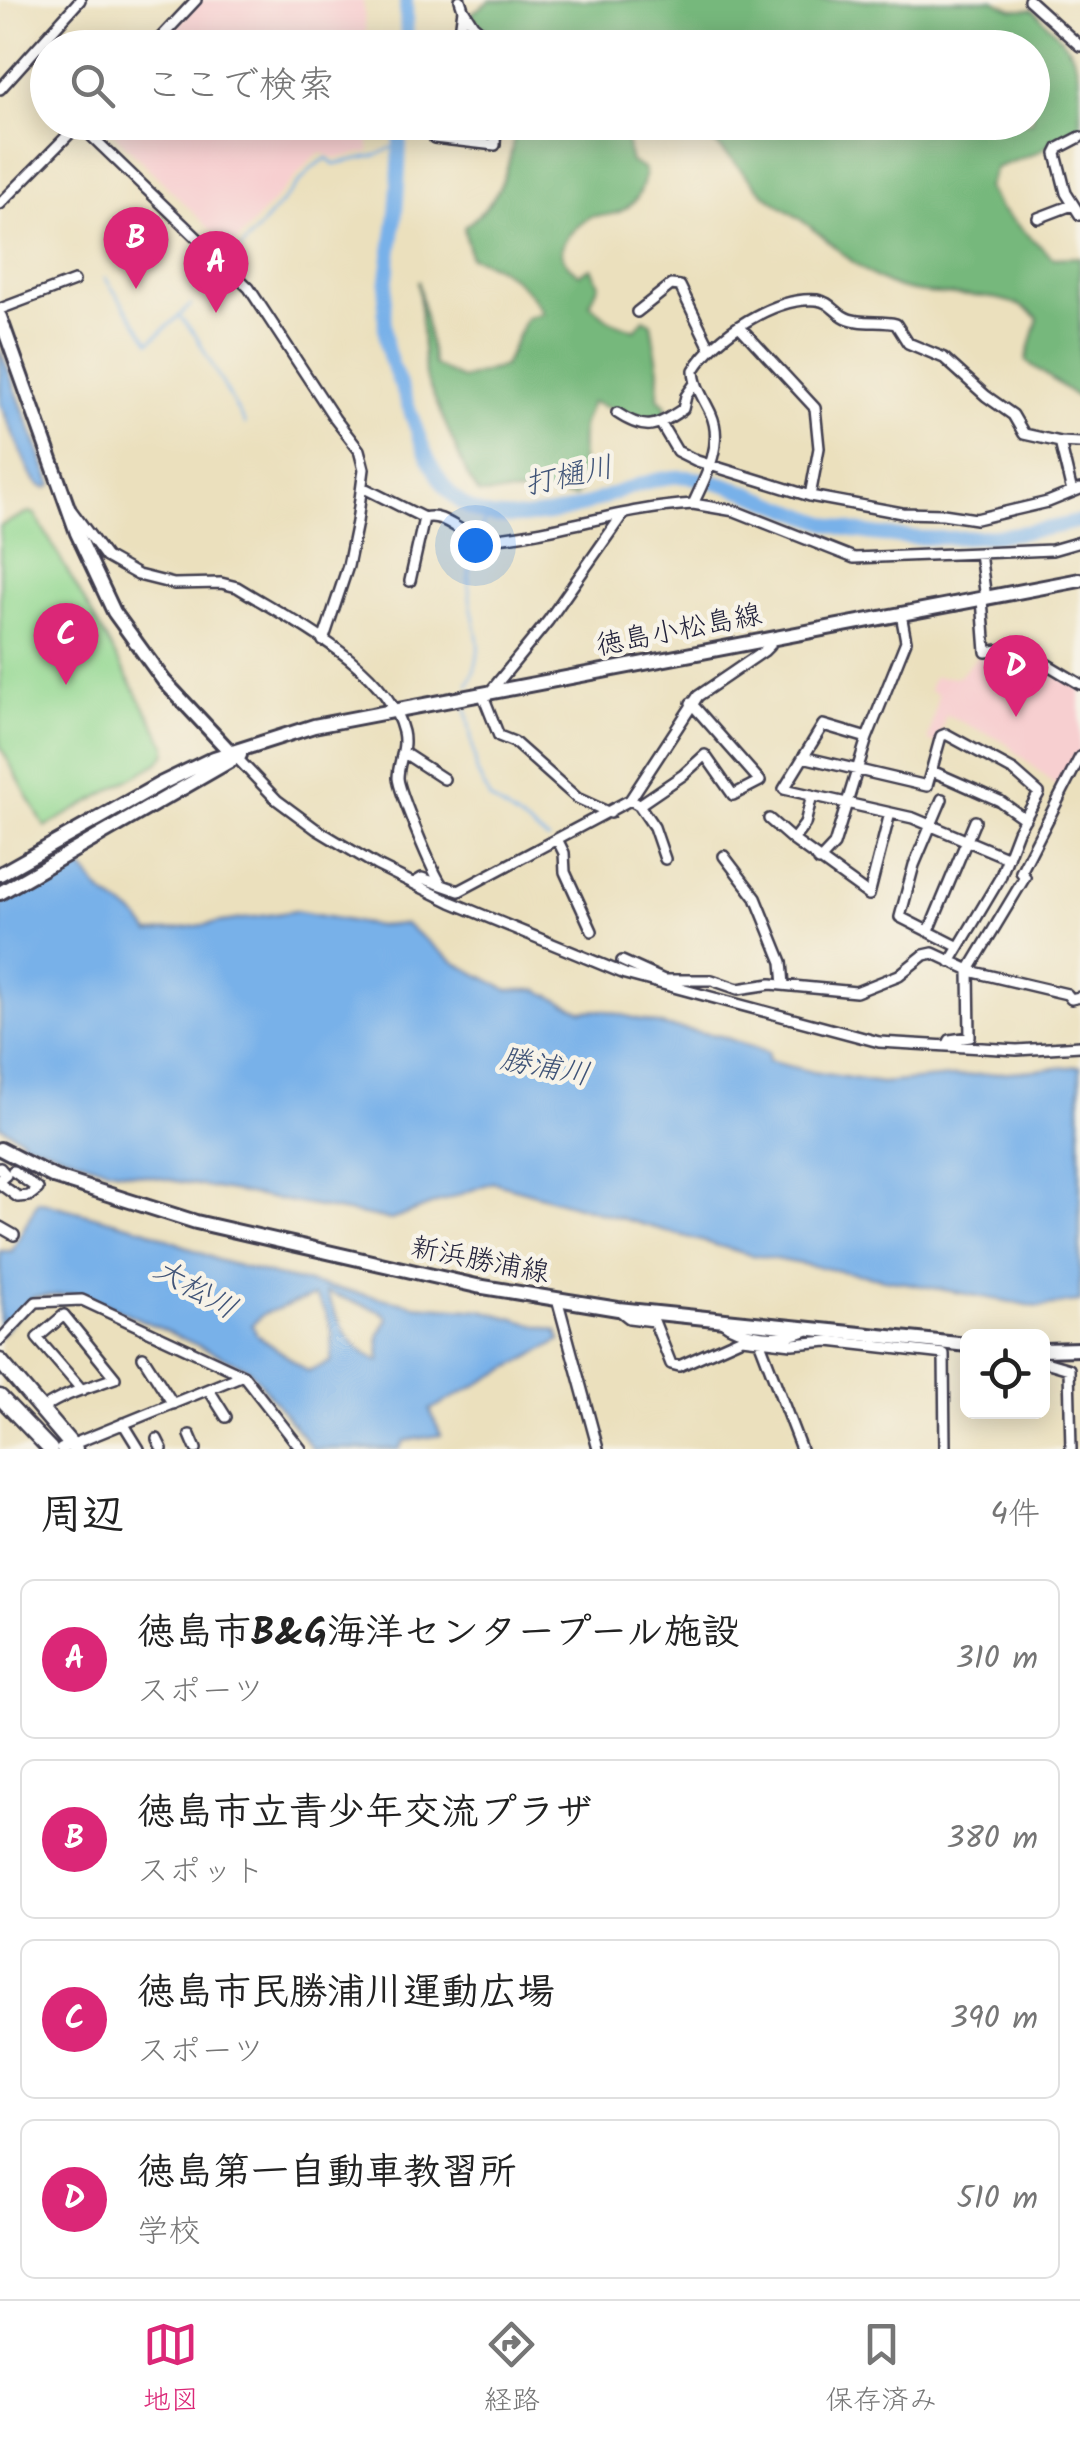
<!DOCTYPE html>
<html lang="ja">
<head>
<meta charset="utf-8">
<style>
	body { margin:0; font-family:Kalam,"Klee One",sans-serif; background:#f2f2f2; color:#222 }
	.controls { position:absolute; right:30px; bottom:30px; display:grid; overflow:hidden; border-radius:15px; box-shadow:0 5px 25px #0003 }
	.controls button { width:90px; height:90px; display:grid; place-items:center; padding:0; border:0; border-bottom:2px solid #e0e0e0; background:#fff; color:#222; font:50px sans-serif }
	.you { position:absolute; left:475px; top:545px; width:35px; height:35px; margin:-25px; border:8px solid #fff; border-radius:50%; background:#1a73e8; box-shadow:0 0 0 15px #1a73e833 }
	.badge { display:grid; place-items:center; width:65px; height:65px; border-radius:50%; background:#db2777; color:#fff; font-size:32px; font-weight:700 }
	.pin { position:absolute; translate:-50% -82px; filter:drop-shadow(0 2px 5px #0008) }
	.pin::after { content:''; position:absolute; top:52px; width:35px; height:30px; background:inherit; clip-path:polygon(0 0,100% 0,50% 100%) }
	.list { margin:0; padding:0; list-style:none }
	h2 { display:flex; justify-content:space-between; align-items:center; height:130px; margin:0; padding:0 40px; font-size:42px }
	h2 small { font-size:32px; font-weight:400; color:#767676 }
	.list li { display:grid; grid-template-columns:65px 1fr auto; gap:30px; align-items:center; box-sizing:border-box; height:160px; margin:0 20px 20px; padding:0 20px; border:2px solid #e0e0e0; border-radius:15px }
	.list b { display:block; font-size:38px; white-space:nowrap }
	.list p { margin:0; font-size:32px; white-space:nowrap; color:#767676 }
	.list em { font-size:32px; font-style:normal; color:#767676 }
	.icon { flex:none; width:55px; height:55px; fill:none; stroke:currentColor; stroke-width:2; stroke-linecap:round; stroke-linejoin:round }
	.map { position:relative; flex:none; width:1080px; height:1449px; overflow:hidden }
	.search { position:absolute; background:#fff; box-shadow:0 5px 25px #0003; left:30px; right:30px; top:30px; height:110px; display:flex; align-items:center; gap:25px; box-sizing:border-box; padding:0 35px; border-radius:55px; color:#767676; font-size:38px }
	.sheet { height:850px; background:#fff }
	nav { display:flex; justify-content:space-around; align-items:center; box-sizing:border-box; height:140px; border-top:2px solid #e0e0e0; background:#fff; font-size:28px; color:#767676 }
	nav a { display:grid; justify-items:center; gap:5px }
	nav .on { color:#db2777 }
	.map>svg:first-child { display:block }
</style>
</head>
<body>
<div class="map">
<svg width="1080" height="1449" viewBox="0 0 1080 1449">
	<rect width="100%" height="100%" fill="#f7f3e8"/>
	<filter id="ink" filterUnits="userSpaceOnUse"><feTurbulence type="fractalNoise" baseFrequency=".01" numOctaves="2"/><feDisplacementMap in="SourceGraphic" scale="20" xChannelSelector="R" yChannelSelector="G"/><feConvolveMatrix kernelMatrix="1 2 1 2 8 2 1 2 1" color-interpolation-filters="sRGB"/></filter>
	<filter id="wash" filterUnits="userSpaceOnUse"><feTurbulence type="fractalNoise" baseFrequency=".0048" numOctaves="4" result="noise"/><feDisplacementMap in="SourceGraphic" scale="40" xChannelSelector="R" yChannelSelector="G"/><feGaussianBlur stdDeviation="2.25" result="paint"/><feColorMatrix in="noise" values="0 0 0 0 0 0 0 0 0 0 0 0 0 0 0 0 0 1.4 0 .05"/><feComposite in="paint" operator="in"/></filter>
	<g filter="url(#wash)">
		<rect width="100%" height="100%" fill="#ebe0bd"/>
		<path fill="#f7cfd0" d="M200 0H363L367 47 156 48Z
			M103 123H368L369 152 337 158 321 153 314 157 230 249Z
			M1013 649 1080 688V751L1060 789 1003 741 946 715 937 744 928 741 938 694 929 690 933 677H958L980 654Z"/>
		<path fill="#93d891" stroke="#5a7d66" stroke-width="2.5" d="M29 512 35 514 166 745V753L158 763 45 827 0 746V526Z"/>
		<path fill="#76b87b" stroke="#4c6d5b" stroke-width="2.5" d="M491 0H993L1012 9H1033C1080 57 1080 54 1080 125L1036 153 995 168 987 188 1000 209 1053 258 1080 257V399L1026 361 1038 318C1005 284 933 303 891 285 857 271 833 243 804 222 790 211 773 203 760 190 746 176 733 159 718 146 707 136 690 133 678 123L1032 122V48H637L632 34 619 41 599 38 585 47H515L482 27 470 14Z
			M516 123H605L610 134 617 129 624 132 631 162 645 170C643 203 624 217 591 216 566 234 546 252 579 274L591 268 599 284 590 304 609 320 635 330 644 319 651 323 659 370 658 398 666 406 665 416 650 422 591 402 582 426 581 488 575 497 530 493 479 494 468 477 425 376 418 280 434 365 462 379 504 366 526 318 543 313C528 285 501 265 470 257L464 227C503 199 510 168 516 123Z"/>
		<path fill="#78b1e9" stroke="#4d6a92" stroke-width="2.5" fill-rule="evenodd" d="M0 349 52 485 46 488 39 485 31 475 0 403Z
			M81 868C91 875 93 884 101 892 122 910 132 906 150 933L295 911 377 926 405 924 454 962 508 990H538L581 1011 603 1010 669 1027 721 1036 768 1053V1061L813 1072 881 1083 1080 1066V1302L1038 1307 747 1254 493 1182 391 1220 104 1168 27 1142 23 1148 20 1146 23 1139 0 1126V904L67 869Z
			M38 1201 147 1230 217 1260 276 1276 415 1305 482 1310 557 1331 561 1340 430 1410 441 1435 404 1441 399 1449H313L248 1368 82 1293 33 1297 0 1336V1251H12ZM326 1292 380 1311 388 1318 379 1335 380 1361C350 1350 338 1321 326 1292ZM314 1296C332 1316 334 1337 331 1362L308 1371 257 1335 252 1325 263 1314Z"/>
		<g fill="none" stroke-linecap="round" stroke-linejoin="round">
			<path stroke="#78b1e9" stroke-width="2.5" d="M231 260 313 167 327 158 334 164 378 155 400 143
				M105 278 150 342 191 305
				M181 318 196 336 245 424
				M480 533 486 516
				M468 685C489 645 472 628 469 589 467 574 473 555 477 541
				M466 707 477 772 490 799 549 840"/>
			<path stroke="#78b1e9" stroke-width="14" d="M406 0 407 48
				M401 122C399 158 399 194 394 228 389 266 381 303 386 341 388 360 399 381 406 399 423 447 441 517 504 517 525 518 552 515 572 509 608 498 650 474 688 477 735 482 787 511 832 525 898 546 1014 539 1080 521"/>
		</g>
	</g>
	<g filter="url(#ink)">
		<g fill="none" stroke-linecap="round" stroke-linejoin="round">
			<defs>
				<path id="street" d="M1029 0 1080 46
					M463 9 473 25 500 48
					M151 48 196 0
					M458 48 463 9 460 0
					M0 89 80 0
					M79 124 249 288 335 419 359 450 364 469 357 522 348 566 323 641
					M1080 137 1059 148 1056 154 1066 193 1080 215
					M434 138 495 145 496 122
					M453 140 454 122
					M0 204 81 122
					M1038 218 1072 205
					M0 309 74 281
					M637 312 671 285 680 286 710 348
					M617 413C647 433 657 426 683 409L686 396 696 382
					M661 424 677 451 697 461 810 496 819 448 815 408 739 326
					M1060 442 1080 443
					M362 487 424 518 410 581
					M810 496 902 513 943 514 976 519 1048 502 1080 489
					M693 504 735 511 854 558 1052 550 1080 542
					M71 510 106 557 138 575 174 584 221 583 237 587C292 621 387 666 403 732 407 749 398 762 398 778 399 791 433 874 442 885
					M424 518C446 511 464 540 487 539 559 533 622 508 693 504 706 477 724 443 711 414 704 399 694 385 694 370 715 335 776 296 817 300 830 302 833 310 843 316 857 325 880 320 896 324L908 343 944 358 986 396 1013 415 1024 434 1060 442 1072 492
					M980 553 986 599
					M982 599 986 652 1018 647 1080 684
					M901 614 906 641 867 738 823 725 784 789 913 818 1008 858
					M490 692 548 621 623 514
					M482 693 499 736 514 742 577 798 610 813
					M404 753 444 779
					M236 757 277 800 316 829 376 865 451 902 625 974 879 1042 1017 1050 1080 1046
					M803 757 927 786 941 736 946 734 1014 771 1039 793 1018 831 1000 878 950 962
					M932 771 1000 801 1025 819
					M942 799 914 865 900 917 959 947
					M630 800 698 696 764 651 770 645 768 639
					M769 819 793 840 805 824 812 795
					M793 840 869 895 890 813
					M558 841 564 853 565 872 592 931
					M724 856 756 898 782 962 784 985
					M665 859 654 827 639 805 683 775 705 755 733 795 760 781 691 703
					M819 861 834 845 867 738
					M414 883 422 878 459 891 630 800 639 805
					M929 931 975 821
					M622 961 664 980H712L738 989 771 984 856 992 899 975 924 955 933 953 974 972 1067 994 1071 999 1080 997
					M947 1046 950 1040 970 1037 969 970 1025 877 1021 872 1080 757
					M0 1168 6 1175 0 1180
					M0 1184 18 1197 29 1196 38 1189 13 1171
					M0 1227 14 1235
					M558 1302 598 1449
					M620 1311 629 1318 654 1321 671 1364 679 1366 742 1338 792 1344 829 1341 944 1354 945 1449
					M720 1320C741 1337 780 1341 805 1331
					M0 1340 36 1302 82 1300 243 1375 301 1449
					M759 1340 801 1449
					M143 1357 173 1404
					M1042 1361 1069 1369 1071 1449
					M209 1390 226 1417
					M42 1409C63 1394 90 1387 115 1378L64 1315 37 1338 82 1390
					M123 1423 139 1449
					M190 1435 196 1449
					M157 1439 162 1449
					M61 1449 243 1375"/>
				<path id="secondary" d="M0 317 77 533 114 612 164 681 234 756
					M0 874 160 784 214 758 314 726 1080 580
					M0 893 240 755
					M0 1149 54 1177 196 1222 477 1286 618 1309 968 1345
					M1042 1350 1080 1349"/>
				<path id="primary" d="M0 1361 75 1449
					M0 1397 50 1449"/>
			</defs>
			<use href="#street" stroke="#403e4e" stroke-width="14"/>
			<use href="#secondary" stroke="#403e4e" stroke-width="18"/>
			<use href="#primary" stroke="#403e4e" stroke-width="19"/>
			<use href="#street" stroke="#fff" stroke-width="9"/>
			<use href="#secondary" stroke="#fff" stroke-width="12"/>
			<use href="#primary" stroke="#fff" stroke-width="14"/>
		</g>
	</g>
	<g text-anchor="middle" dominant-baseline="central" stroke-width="9" stroke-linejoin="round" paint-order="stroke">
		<g font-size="28" fill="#22223b" stroke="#f7f3e8">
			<text transform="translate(679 631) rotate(-11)">徳島小松島線</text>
			<text transform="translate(480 1261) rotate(11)">新浜勝浦線</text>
		</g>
		<g font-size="30" font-style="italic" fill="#405478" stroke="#f7f3e8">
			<text transform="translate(569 477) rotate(-12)">打樋川</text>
			<text transform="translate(545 1068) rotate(11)">勝浦川</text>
			<text transform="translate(195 1290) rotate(30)">大松川</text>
		</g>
	</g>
</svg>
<div class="controls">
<button><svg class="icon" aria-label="locate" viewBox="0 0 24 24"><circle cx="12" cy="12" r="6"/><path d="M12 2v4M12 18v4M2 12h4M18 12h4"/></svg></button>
</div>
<div class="you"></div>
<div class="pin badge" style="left:216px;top:313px">A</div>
<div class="pin badge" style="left:136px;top:289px">B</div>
<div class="pin badge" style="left:66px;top:685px">C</div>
<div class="pin badge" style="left:1016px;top:717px">D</div>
<div class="search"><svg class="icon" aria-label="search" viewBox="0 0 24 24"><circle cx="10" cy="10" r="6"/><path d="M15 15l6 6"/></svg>ここで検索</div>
</div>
<section class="sheet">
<h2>周辺<small>4件</small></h2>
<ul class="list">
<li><span class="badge">A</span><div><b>徳島市B&amp;G海洋センタープール施設</b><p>スポーツ</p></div><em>310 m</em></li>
<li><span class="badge">B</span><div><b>徳島市立青少年交流プラザ</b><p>スポット</p></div><em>380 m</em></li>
<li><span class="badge">C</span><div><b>徳島市民勝浦川運動広場</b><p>スポーツ</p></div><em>390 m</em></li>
<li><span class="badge">D</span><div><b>徳島第一自動車教習所</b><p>学校</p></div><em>510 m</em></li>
</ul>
</section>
<nav>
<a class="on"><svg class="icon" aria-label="map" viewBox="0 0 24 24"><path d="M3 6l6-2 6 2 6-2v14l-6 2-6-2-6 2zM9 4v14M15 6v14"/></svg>地図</a>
<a><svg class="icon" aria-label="directions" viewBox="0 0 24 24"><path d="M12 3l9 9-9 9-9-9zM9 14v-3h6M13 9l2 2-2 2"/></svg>経路</a>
<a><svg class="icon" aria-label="saved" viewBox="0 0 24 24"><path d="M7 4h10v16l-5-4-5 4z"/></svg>保存済み</a>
</nav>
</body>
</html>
